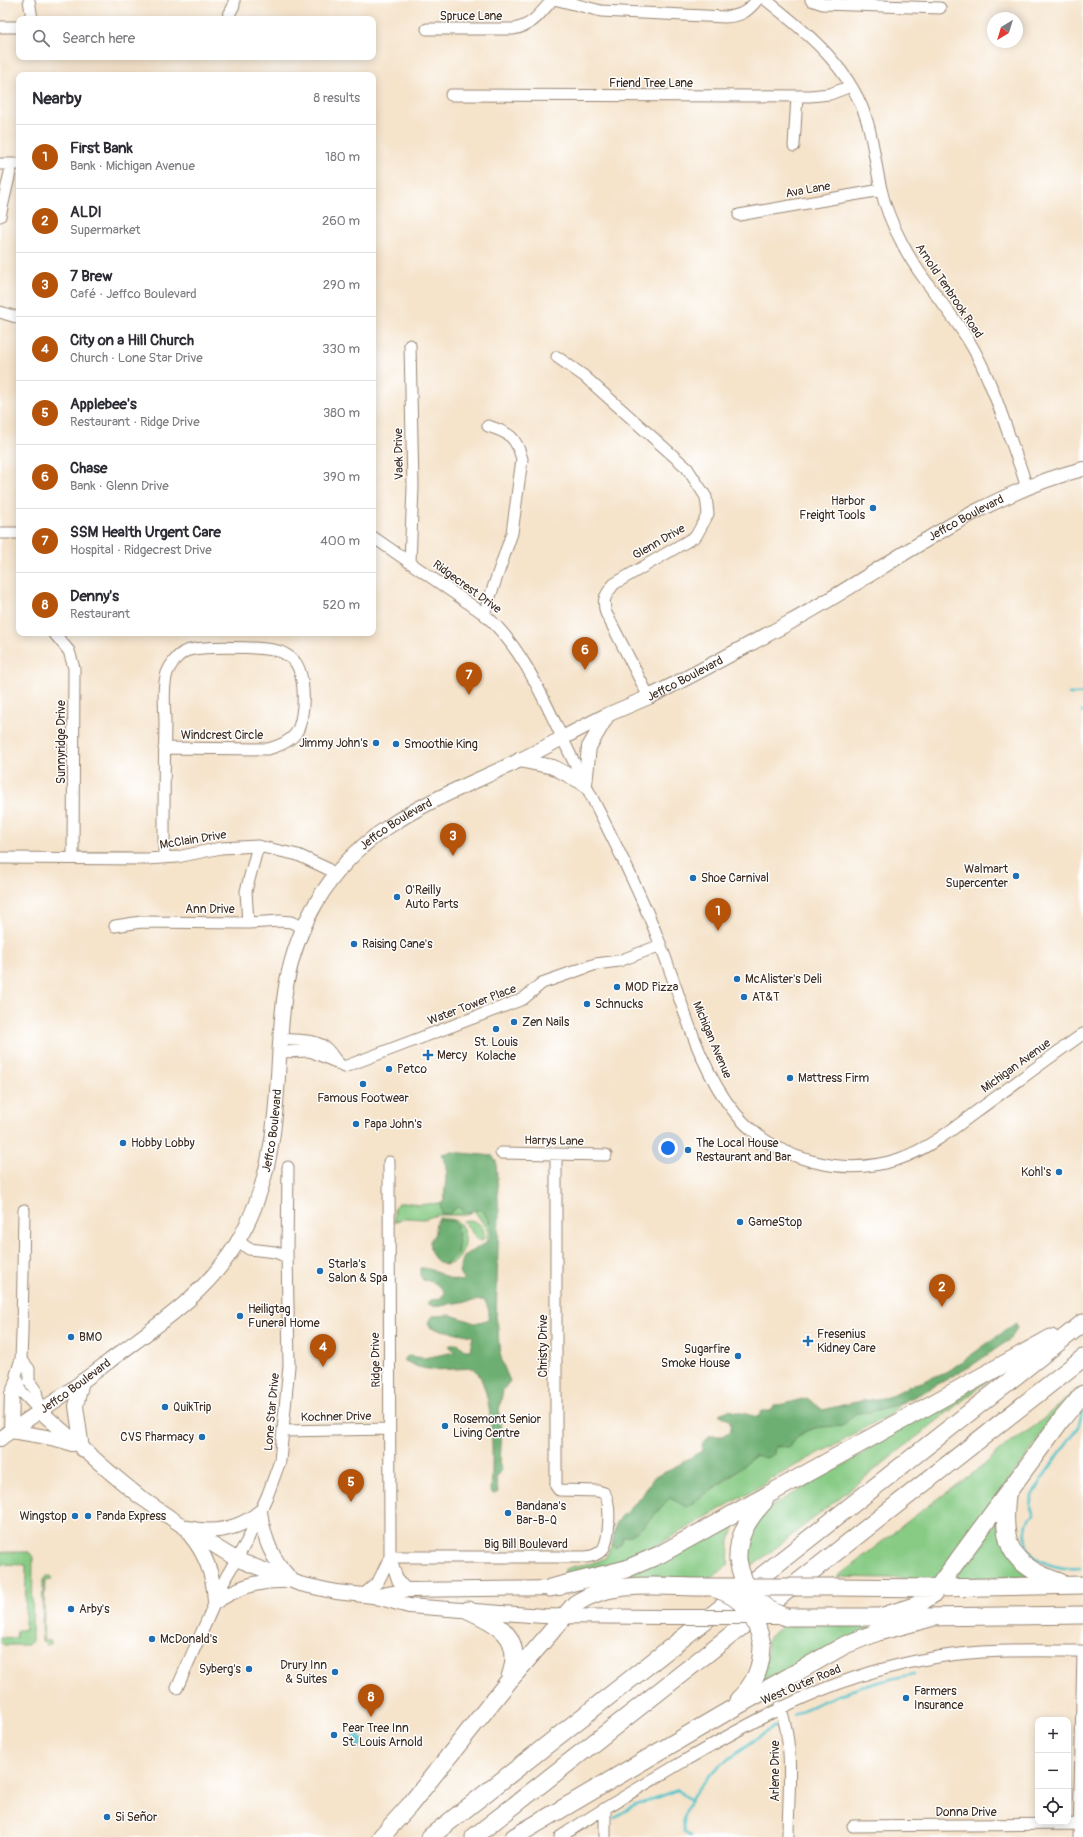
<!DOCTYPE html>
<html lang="en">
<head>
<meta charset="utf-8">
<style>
	body { margin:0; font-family:Pangolin,sans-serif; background:#f7f7f7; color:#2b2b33 }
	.controls { position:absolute; right:12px; bottom:12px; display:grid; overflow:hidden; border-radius:8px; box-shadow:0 2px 10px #0003 }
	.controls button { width:36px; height:36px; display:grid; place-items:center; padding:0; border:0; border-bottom:1px solid #e1e1e2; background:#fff; color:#2b2b33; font:20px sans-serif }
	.compass { position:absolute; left:987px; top:12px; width:36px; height:36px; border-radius:50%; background:#fff; box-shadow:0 2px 10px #0003; rotate:218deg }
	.you { position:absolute; left:668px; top:1148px; width:14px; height:14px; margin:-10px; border:3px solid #fff; border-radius:50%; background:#1a73e8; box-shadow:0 0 0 6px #1a73e833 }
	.badge { display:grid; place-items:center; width:26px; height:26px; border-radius:50%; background:#b45309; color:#fff; font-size:13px; font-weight:700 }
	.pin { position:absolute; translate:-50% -33px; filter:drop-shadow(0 1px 2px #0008) }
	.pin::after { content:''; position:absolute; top:21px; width:14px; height:12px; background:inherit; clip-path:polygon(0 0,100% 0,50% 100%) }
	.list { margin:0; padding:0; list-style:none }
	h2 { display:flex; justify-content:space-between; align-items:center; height:52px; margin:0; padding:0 16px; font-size:17px }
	h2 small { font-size:13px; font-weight:400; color:#7c7c81 }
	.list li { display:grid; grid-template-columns:26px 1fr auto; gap:12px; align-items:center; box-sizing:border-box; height:64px; padding:0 16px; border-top:1px solid #e1e1e2 }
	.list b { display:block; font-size:15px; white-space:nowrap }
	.list p { margin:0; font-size:13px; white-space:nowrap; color:#7c7c81 }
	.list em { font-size:13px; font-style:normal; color:#7c7c81 }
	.icon { flex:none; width:22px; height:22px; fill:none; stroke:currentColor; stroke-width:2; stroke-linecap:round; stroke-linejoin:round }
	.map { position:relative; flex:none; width:1083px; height:1837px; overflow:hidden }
	.search { position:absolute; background:#fff; box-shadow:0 2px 10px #0003; left:16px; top:16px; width:360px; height:44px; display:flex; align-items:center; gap:10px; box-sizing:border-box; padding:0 14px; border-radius:8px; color:#7c7c81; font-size:15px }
	.panel { position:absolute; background:#fff; box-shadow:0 2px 10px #0003; left:16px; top:72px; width:360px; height:564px; border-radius:8px }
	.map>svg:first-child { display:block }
</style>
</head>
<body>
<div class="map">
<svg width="1083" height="1837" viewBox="0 0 1083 1837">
	<rect width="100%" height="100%" fill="#fff"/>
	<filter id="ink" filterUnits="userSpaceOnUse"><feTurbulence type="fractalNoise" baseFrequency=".025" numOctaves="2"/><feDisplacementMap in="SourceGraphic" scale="8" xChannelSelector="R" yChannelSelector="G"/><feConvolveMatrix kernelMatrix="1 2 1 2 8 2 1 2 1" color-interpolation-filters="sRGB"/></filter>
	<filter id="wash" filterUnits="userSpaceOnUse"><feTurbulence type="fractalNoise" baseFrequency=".012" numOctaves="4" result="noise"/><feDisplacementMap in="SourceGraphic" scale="16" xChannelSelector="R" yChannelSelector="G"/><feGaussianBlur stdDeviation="0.9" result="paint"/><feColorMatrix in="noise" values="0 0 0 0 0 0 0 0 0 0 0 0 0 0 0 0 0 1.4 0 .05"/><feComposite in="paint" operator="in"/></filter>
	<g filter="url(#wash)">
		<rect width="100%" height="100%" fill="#f5e3ca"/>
		<path fill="#87cb84" stroke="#617a51" d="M398 1203H413L417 1205 440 1203 443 1214H449L457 1207 463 1208 468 1213 472 1211 470 1214 467 1215H437L424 1219 405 1218 394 1222V1208Z
			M473 1209H482L491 1225 492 1236 486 1243 488 1230Z
			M439 1218C446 1219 455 1218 460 1224 467 1232 465 1253 457 1260 454 1263 450 1264 445 1265L457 1253 459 1233 452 1221 437 1220Z
			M470 1220C480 1222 488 1230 482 1241L478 1240 463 1221Z
			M990 1379 749 1569 745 1551 751 1528 770 1507 861 1455 880 1440Z
			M1077 1389 936 1579 837 1577 916 1515 983 1466 1006 1445 1035 1426Z
			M901 1403C885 1421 877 1420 858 1431 851 1435 845 1441 837 1444 816 1454 795 1466 775 1477L770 1478 764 1484 654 1547 643 1549 638 1554 602 1568 564 1573 565 1569C579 1564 592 1565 605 1558L612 1545 615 1548 623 1537C643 1534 655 1511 670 1498L687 1507C699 1498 711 1490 723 1482 744 1467 761 1443 790 1447L797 1437 806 1431 819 1427 842 1426 856 1413 870 1412Z
			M998 1519 1030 1577 954 1579Z
			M736 1522 729 1543 728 1565 712 1578H617Z
			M0 1552H29L33 1557 32 1641 28 1645H4L0 1642V1637L16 1638 17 1630H25L26 1565 0 1564Z
			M46 1576 51 1577 52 1580 45 1581 43 1640 51 1641V1644L47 1645 42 1641 43 1580Z
			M784 1625H875L760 1683 769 1636Z"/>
		<path fill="#6daf72" stroke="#546c48" d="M452 1152 493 1156 496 1161 499 1214 496 1318C499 1327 498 1335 499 1344 499 1356 505 1370 510 1381L503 1390 499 1411 502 1430 500 1463 502 1470 496 1478 498 1492 494 1494 491 1492C493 1462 495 1390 474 1368L433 1370 418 1367 403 1360 408 1356 424 1358 455 1352 448 1346 458 1343 465 1350H470L473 1336 431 1328 428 1322 433 1316 451 1315 475 1323 487 1320C491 1315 488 1305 484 1300 474 1301 464 1301 455 1303 445 1304 437 1310 427 1303L431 1300 439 1299 445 1293C440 1285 433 1281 423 1280L420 1275V1268C436 1267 449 1284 464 1280L459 1272 464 1256 486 1243 492 1236 491 1225 482 1209 463 1213 462 1208 457 1207 449 1214H442L440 1203 444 1200 447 1165 441 1154Z
			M437 1220 452 1221 457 1224 459 1242 457 1253 445 1265C435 1262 428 1252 430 1241 431 1238 434 1236 435 1233 435 1228 435 1225 437 1220Z
			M1016 1323 1017 1328 1009 1340 971 1366 922 1393 901 1403 870 1412 856 1413 842 1426 819 1427 806 1431 797 1437 790 1447 775 1446 774 1454 766 1458 756 1455C734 1473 711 1490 687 1507L670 1498C656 1511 642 1534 623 1537L621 1544 615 1548 612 1545 616 1522 642 1496 654 1477 670 1470 703 1450 702 1444 709 1436H722L731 1431 730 1421 719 1414 729 1410 758 1417 762 1411H771L775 1405C786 1405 796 1400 807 1398L823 1410 851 1403 888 1397 914 1384 922 1382 950 1370Z"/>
		<path fill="#56c4cc" stroke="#487775" d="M357 1732 366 1741 357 1750 352 1745 356 1741 352 1737Z"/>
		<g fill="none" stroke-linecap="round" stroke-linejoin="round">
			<path stroke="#56c4cc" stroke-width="2.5" d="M1069 694H1083
				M1082 712H1083
				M1080 1568C1057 1570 1020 1561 1026 1530 1027 1523 1028 1518 1034 1514L1030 1506 1032 1496 1041 1480 1078 1427 1083 1409
				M794 1715C831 1695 873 1682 914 1674
				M615 1817 634 1806 678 1790 690 1800
				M691 1837 684 1831C678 1786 743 1748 776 1726"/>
		</g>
	</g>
	<g filter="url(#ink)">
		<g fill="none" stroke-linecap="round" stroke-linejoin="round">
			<defs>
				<path id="minor" d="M29 0 32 19
					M558 0 601 11 725 17C741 16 747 12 757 0
					M766 0C809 34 852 69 868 124 874 146 876 168 881 189 885 208 893 226 902 243 921 281 952 311 973 348 994 386 1006 429 1021 469L1027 488
					M811 0 823 4 940 8
					M227 19 234 5V0
					M0 27H19
					M427 29H513C532 26 540 14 552 0
					M451 95 810 96 830 94 851 86
					M794 146 797 96
					M0 164H19
					M739 215 881 190
					M0 216 12 164
					M0 312 19 318
					M410 345 413 487 410 563
					M557 357 584 376 687 468 706 497 708 514 696 536 614 584C605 596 602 599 606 613L649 697
					M0 533H19
					M373 537 484 614C526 650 547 708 572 758 603 820 636 881 661 946 682 1000 698 1069 736 1114 775 1160 842 1178 899 1159 928 1149 953 1129 977 1111 1013 1085 1047 1059 1083 1034
					M484 614 512 533 522 459C516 437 510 433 488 426
					M54 633 69 651 74 668 73 858
					M0 858 147 859 177 857 221 848 258 846 298 855 326 868 336 875
					M164 858C164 814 164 769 165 725 165 708 162 689 167 673 170 665 177 656 184 652 198 645 261 647 278 651 282 652 287 655 291 658 307 669 306 718 296 733 290 742 279 746 268 749L164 748
					M248 923 246 891 258 846
					M115 926 141 922 248 923 280 921 291 922 304 928
					M281 1039C295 1041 316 1038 327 1049 334 1056 335 1063 344 1067L523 999 542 983 596 964 619 961 661 945
					M280 1052 310 1051 336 1062
					M501 1153 606 1155
					M389 1162 390 1557 398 1581 408 1590
					M24 1210 22 1334 21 1359 16 1375 20 1390 40 1411
					M238 1241 249 1249 275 1252 287 1257
					M21 1359 29 1369V1381L36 1391 40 1411
					M284 1431 389 1429
					M390 1557H586C592 1556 598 1555 603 1549 609 1540 612 1502 604 1493L598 1491 559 1490 556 1486V1154
					M362 1596 378 1582 390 1557
					M177 1688 226 1577 247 1541 268 1494 280 1461 289 1366 287 1251 288 1167
					M780 1707C795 1747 788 1795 788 1837
					M853 1826 1079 1824
					M560 1837C599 1811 639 1788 679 1764 764 1714 839 1673 938 1657 986 1649 1035 1651 1083 1651
					M605 1837V1809
					M1079 1837 1083 1651"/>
				<g id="major">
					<path d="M519 760 553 767 585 784 589 747 607 716"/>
					<path d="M17 1383 12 1394 11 1431C31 1435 52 1436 72 1444"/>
					<path d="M40 1411 112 1474 140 1497 184 1527 236 1559 300 1584 336 1592 373 1596 409 1606 543 1616 665 1617"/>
					<path id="s1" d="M0 1439C19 1425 39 1412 58 1399 79 1384 100 1368 120 1353 165 1320 210 1289 238 1241 261 1202 271 1159 275 1115 283 1037 275 973 316 903 333 874 357 848 385 829 425 801 473 783 516 762 547 747 576 730 607 715 621 709 635 703 649 697 696 674 742 648 787 624 885 571 973 497 1083 469"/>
					<path d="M82 1449 76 1406 82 1381"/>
					<path d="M260 1512C264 1539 272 1560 291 1579"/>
					<path d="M188 1528C214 1534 239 1529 260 1512"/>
					<path d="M190 1535C206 1554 214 1578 215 1602 237 1588 258 1580 284 1581"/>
					<path d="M377 1596 408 1590 560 1588"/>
				</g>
				<path id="highway" d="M1007 1495C1001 1545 1011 1566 1060 1582
					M738 1560C737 1536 748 1519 764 1502
					M834 1587 938 1588 1083 1585
					M550 1588 626 1569 659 1555 1051 1338
					M468 1610C500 1625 524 1637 510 1677
					M786 1617H887
					M922 1617 1083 1615
					M877 1618 917 1605 932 1595 1062 1419 1083 1394
					M738 1700C755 1684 762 1667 762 1644
					M381 1837 409 1806 508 1682 575 1604C612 1579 661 1587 704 1587
					M430 1837 1083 1323
					M474 1837 1083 1358
					M514 1837 723 1714 845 1645 878 1632 934 1617"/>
			</defs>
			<use href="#minor" stroke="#988674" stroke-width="13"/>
			<use href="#major" stroke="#988674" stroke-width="16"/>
			<use href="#highway" stroke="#988674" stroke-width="19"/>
			<use href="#minor" stroke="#fff" stroke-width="11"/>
			<use href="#major" stroke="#fff" stroke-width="14"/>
			<use href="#highway" stroke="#fff" stroke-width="17"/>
			<defs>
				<path id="major-bridge" d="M665 1617H785"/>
				<path id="highway-bridge" d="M738 1560C743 1589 758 1608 786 1617
					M704 1587H834
					M716 1589C743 1597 757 1618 762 1644"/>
			</defs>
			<use href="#major-bridge" stroke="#988674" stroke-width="16" stroke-linecap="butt"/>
			<use href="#highway-bridge" stroke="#988674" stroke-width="19" stroke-linecap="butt"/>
			<use href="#major-bridge" stroke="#fff" stroke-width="14"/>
			<use href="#highway-bridge" stroke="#fff" stroke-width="17"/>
		</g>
	</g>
	<g fill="#1f6fb2" stroke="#fff" stroke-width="1.5">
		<circle cx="873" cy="508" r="4"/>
		<circle cx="376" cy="743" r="4"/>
		<circle cx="396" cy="744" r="4"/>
		<circle cx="1016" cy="876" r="4"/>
		<circle cx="693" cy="878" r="4"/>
		<circle cx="397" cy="897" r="4"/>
		<circle cx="354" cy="944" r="4"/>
		<circle cx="737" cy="979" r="4"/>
		<circle cx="617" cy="987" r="4"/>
		<circle cx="744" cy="997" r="4"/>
		<circle cx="587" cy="1004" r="4"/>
		<circle cx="514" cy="1022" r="4"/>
		<circle cx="496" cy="1029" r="4"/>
		<path d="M426 1049h4v4h4v4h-4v4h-4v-4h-4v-4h4z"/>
		<circle cx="389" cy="1069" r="4"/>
		<circle cx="790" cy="1078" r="4"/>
		<circle cx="363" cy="1084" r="4"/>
		<circle cx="356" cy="1124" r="4"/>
		<circle cx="123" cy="1143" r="4"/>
		<circle cx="688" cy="1150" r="4"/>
		<circle cx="1059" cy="1172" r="4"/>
		<circle cx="740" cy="1222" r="4"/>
		<circle cx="320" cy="1271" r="4"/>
		<circle cx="240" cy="1316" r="4"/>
		<circle cx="71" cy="1337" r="4"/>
		<path d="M806 1335h4v4h4v4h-4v4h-4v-4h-4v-4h4z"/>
		<circle cx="738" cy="1356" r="4"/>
		<circle cx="165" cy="1407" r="4"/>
		<circle cx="445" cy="1426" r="4"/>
		<circle cx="202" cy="1437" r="4"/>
		<circle cx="508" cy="1513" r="4"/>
		<circle cx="75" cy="1516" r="4"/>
		<circle cx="88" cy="1516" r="4"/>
		<circle cx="71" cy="1609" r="4"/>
		<circle cx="152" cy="1639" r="4"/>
		<circle cx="249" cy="1669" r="4"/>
		<circle cx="335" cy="1672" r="4"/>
		<circle cx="906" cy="1698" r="4"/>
		<circle cx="334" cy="1735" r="4"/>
		<circle cx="107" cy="1817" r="4"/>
	</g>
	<g text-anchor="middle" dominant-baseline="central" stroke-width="3" stroke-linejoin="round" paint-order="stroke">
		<g font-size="12" fill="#3b2a1e" stroke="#fff">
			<text x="471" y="16">Spruce Lane</text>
			<text x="651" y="83">Friend Tree Lane</text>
			<text transform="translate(808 190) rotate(-10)">Ava Lane</text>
			<text transform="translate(949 291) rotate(56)">Arnold Tenbrook Road</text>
			<text transform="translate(399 454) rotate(-91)">Vaek Drive</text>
			<text stroke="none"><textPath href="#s1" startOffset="1424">Jeffco Boulevard</textPath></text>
			<text transform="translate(659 542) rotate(-30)">Glenn Drive</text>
			<text transform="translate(467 587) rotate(36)">Ridgecrest Drive</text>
			<text stroke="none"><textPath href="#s1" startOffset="1100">Jeffco Boulevard</textPath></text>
			<text x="222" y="735">Windcrest Circle</text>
			<text transform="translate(61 742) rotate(-90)">Sunnyridge Drive</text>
			<text stroke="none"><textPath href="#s1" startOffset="776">Jeffco Boulevard</textPath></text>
			<text transform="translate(193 840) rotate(-9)">McClain Drive</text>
			<text x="210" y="909">Ann Drive</text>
			<text transform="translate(472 1005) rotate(-21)">Water Tower Place</text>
			<text transform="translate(712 1040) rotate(67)">Michigan Avenue</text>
			<text transform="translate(1016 1066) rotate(-36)">Michigan Avenue</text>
			<text stroke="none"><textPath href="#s1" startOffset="428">Jeffco Boulevard</textPath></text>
			<text transform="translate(554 1141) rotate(1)">Harrys Lane</text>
			<text transform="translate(543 1346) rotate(-90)">Christy Drive</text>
			<text transform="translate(376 1360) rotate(-91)">Ridge Drive</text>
			<text stroke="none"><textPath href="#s1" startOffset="92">Jeffco Boulevard</textPath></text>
			<text transform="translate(272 1412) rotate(-85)">Lone Star Drive</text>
			<text transform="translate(336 1417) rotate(-1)">Kochner Drive</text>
			<text x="526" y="1544">Big Bill Boulevard</text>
			<text transform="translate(801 1685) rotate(-23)">West Outer Road</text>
			<text transform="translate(775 1771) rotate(-90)">Arlene Drive</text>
			<text x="966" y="1812">Donna Drive</text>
		</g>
		<g font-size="12" fill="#3b2a1e" stroke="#fff" text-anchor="start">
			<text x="865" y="501" text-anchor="end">Harbor<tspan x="865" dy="14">Freight Tools</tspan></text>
			<text x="368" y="743" text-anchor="end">Jimmy John's</text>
			<text x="404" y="744">Smoothie King</text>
			<text x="1008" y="869" text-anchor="end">Walmart<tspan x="1008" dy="14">Supercenter</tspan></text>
			<text x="701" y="878">Shoe Carnival</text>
			<text x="405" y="890">O'Reilly<tspan x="405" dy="14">Auto Parts</tspan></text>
			<text x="362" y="944">Raising Cane's</text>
			<text x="745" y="979">McAlister's Deli</text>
			<text x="625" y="987">MOD Pizza</text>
			<text x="752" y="997">AT&amp;T</text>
			<text x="595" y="1004">Schnucks</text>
			<text x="522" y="1022">Zen Nails</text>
			<text x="496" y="1042" text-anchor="middle">St. Louis<tspan x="496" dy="14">Kolache</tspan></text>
			<text x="437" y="1055">Mercy</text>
			<text x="397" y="1069">Petco</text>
			<text x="798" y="1078">Mattress Firm</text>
			<text x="363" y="1098" text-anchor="middle">Famous Footwear</text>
			<text x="364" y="1124">Papa John's</text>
			<text x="131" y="1143">Hobby Lobby</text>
			<text x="696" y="1143">The Local House<tspan x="696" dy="14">Restaurant and Bar</tspan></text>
			<text x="1051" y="1172" text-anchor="end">Kohl's</text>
			<text x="748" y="1222">GameStop</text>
			<text x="328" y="1264">Starla's<tspan x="328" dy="14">Salon &amp; Spa</tspan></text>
			<text x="248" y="1309">Heiligtag<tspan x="248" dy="14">Funeral Home</tspan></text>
			<text x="817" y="1334">Fresenius<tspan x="817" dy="14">Kidney Care</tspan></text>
			<text x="79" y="1337">BMO</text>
			<text x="730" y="1349" text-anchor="end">Sugarfire<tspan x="730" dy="14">Smoke House</tspan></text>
			<text x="173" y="1407">QuikTrip</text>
			<text x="453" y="1419">Rosemont Senior<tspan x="453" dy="14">Living Centre</tspan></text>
			<text x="194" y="1437" text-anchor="end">CVS Pharmacy</text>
			<text x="516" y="1506">Bandana's<tspan x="516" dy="14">Bar-B-Q</tspan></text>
			<text x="67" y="1516" text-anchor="end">Wingstop</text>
			<text x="96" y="1516">Panda Express</text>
			<text x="79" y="1609">Arby's</text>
			<text x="160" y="1639">McDonald's</text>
			<text x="327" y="1665" text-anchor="end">Drury Inn<tspan x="327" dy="14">&amp; Suites</tspan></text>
			<text x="241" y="1669" text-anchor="end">Syberg's</text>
			<text x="914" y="1691">Farmers<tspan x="914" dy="14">Insurance</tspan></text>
			<text x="342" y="1728">Pear Tree Inn<tspan x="342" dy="14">St. Louis Arnold</tspan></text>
			<text x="115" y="1817">Si Señor</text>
		</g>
	</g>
</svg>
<div class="controls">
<button>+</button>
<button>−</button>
<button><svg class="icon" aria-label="locate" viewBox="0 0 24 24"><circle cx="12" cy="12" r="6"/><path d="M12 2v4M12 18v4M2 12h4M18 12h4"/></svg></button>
</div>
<svg class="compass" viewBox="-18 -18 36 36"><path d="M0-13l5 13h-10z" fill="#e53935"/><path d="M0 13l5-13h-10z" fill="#7c7c81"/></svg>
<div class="you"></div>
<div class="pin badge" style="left:718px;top:931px">1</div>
<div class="pin badge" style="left:942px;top:1307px">2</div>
<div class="pin badge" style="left:453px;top:856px">3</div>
<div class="pin badge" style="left:323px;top:1367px">4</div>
<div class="pin badge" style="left:351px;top:1502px">5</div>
<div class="pin badge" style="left:585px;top:670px">6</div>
<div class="pin badge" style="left:469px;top:695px">7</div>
<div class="pin badge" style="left:371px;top:1717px">8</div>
<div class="search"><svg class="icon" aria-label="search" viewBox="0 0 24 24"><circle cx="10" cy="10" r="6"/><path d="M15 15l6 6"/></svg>Search here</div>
<section class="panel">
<h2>Nearby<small>8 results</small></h2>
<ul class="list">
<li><span class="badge">1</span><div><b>First Bank</b><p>Bank · Michigan Avenue</p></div><em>180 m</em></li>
<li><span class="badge">2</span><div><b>ALDI</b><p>Supermarket</p></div><em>260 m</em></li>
<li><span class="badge">3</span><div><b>7 Brew</b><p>Café · Jeffco Boulevard</p></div><em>290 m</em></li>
<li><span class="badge">4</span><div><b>City on a Hill Church</b><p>Church · Lone Star Drive</p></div><em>330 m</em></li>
<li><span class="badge">5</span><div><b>Applebee's</b><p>Restaurant · Ridge Drive</p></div><em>380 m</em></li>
<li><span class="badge">6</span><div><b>Chase</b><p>Bank · Glenn Drive</p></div><em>390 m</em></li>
<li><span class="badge">7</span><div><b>SSM Health Urgent Care</b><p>Hospital · Ridgecrest Drive</p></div><em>400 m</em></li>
<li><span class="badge">8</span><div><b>Denny's</b><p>Restaurant</p></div><em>520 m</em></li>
</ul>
</section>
</div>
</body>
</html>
